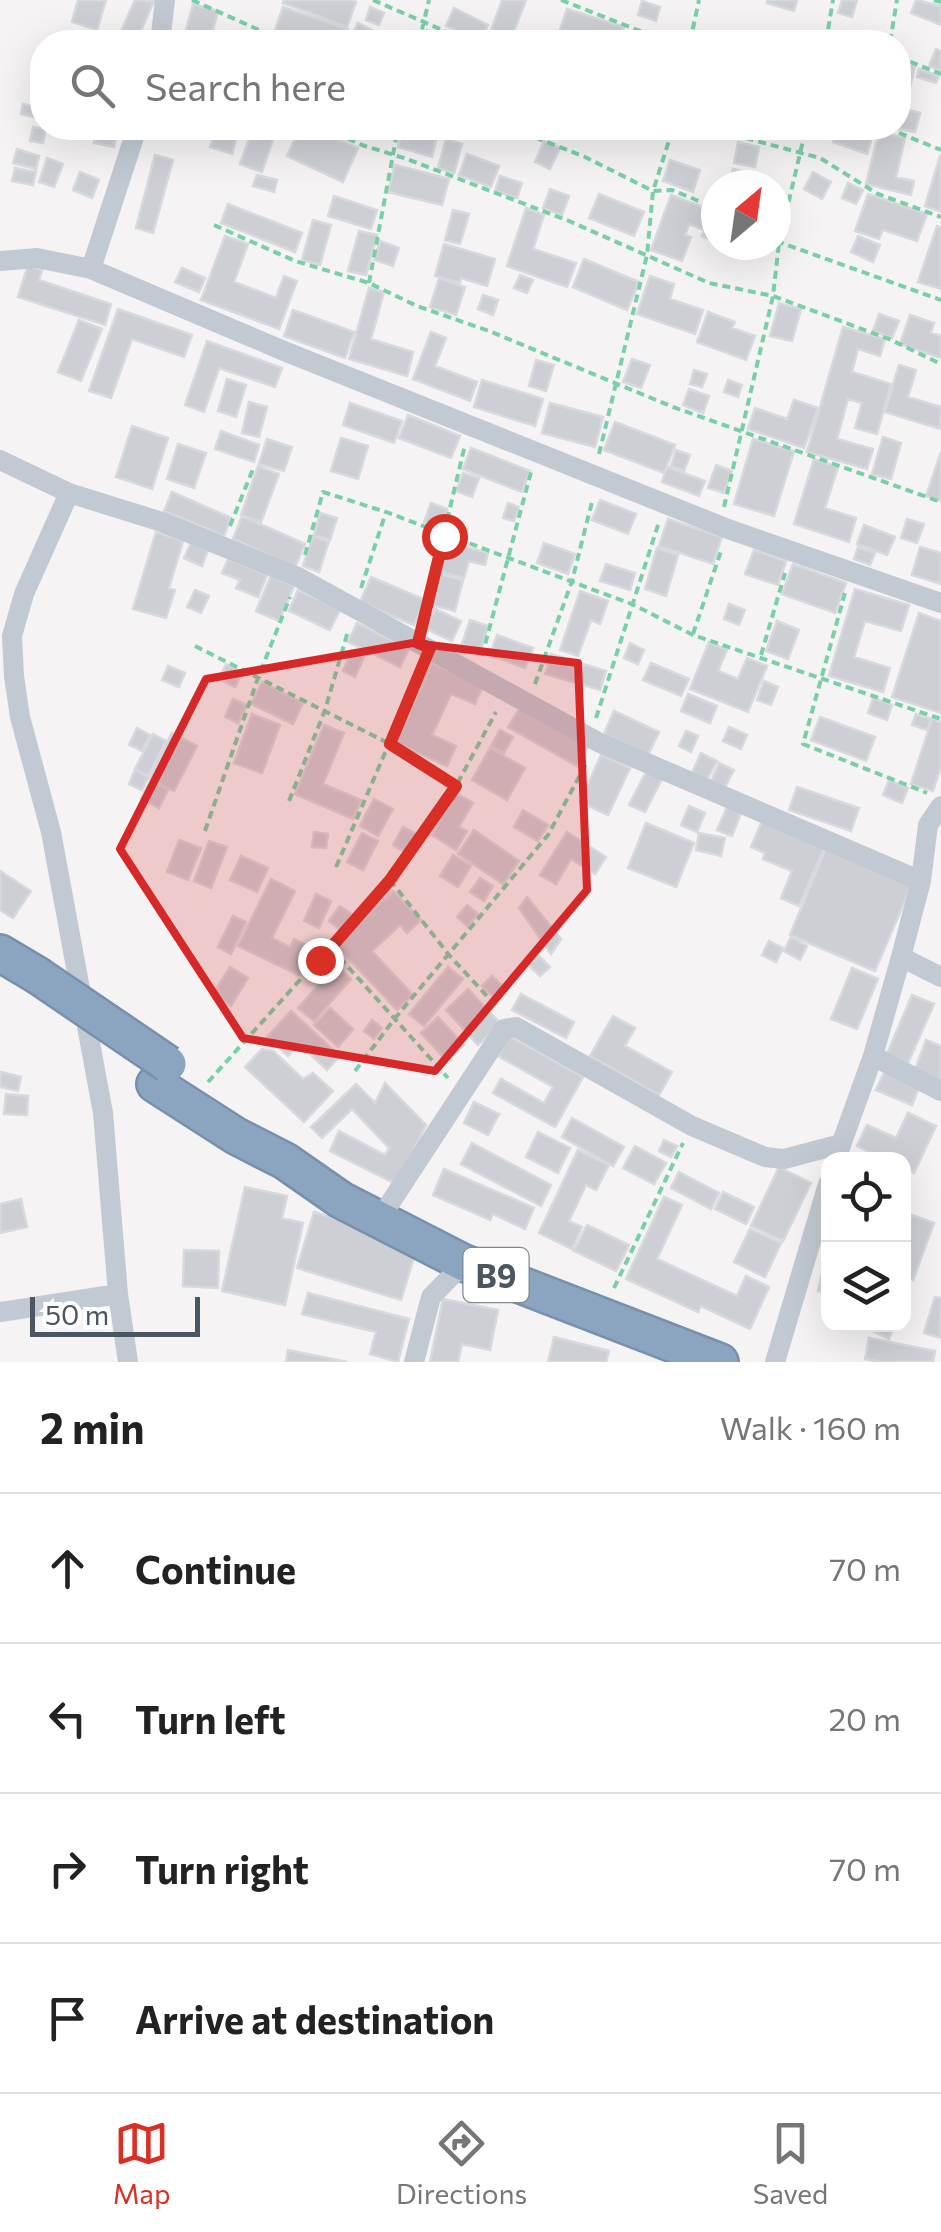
<!DOCTYPE html>
<html lang="en">
<head>
<meta charset="utf-8">
<style>
	:root { --surface:#fff; --page:#f6f6f6; --text:#222; --muted:#767676; --line:#e0e0e0; --accent:#d93025 }
	body { margin:0; font-family:Commissioner,sans-serif; background:var(--page); color:var(--text) }
	.controls { position:absolute; right:30px; bottom:30px; display:grid; overflow:hidden; border-radius:20px; box-shadow:0 10px 40px #0002 }
	.controls button { width:90px; height:90px; display:grid; place-items:center; padding:0; border:0; border-bottom:2px solid var(--line); background:var(--surface); color:var(--text); font:50px sans-serif }
	.compass { position:absolute; left:701px; top:170px; width:90px; height:90px; border-radius:50%; background:var(--surface); box-shadow:0 10px 40px #0002; rotate:29deg }
	.scale { position:absolute; left:30px; bottom:25px; width:170px; box-sizing:border-box; padding-left:10px; border:5px solid #4a5661; border-top:0; font-size:28px; line-height:35px; white-space:nowrap; color:#4a5661; -webkit-text-stroke:8px #fff; paint-order:stroke }
	.stop { position:absolute; width:30px; height:30px; margin:-22px; border:8px solid #d93025; border-radius:50%; background:#fff }
	.stop.end { background:#d93025; border-color:#fff; box-shadow:0 2px 10px #0008 }
	.list { margin:0; padding:0; list-style:none }
	h2 { display:flex; justify-content:space-between; align-items:center; height:130px; margin:0; padding:0 40px; font-size:42px }
	h2 small { font-size:32px; font-weight:400; color:var(--muted) }
	.list li { display:grid; grid-template-columns:65px 1fr auto; gap:30px; align-items:center; box-sizing:border-box; height:150px; padding:0 40px; border-top:2px solid var(--line) }
	.list b { display:block; font-size:38px; white-space:nowrap }
	.list em { font-size:32px; font-style:normal; color:var(--muted) }
	.icon { flex:none; width:55px; height:55px; fill:none; stroke:currentColor; stroke-width:2; stroke-linecap:round; stroke-linejoin:round }
	.map { position:relative; flex:none; width:941px; height:1362px; overflow:hidden }
	.search { position:absolute; background:var(--surface); box-shadow:0 10px 40px #0002; left:30px; right:30px; top:30px; height:110px; display:flex; align-items:center; gap:25px; box-sizing:border-box; padding:0 35px; border-radius:40px; color:var(--muted); font-size:38px }
	.sheet { height:730px; background:var(--surface) }
	nav { display:flex; justify-content:space-around; align-items:center; box-sizing:border-box; height:140px; border-top:2px solid var(--line); background:var(--surface); font-size:28px; color:var(--muted) }
	nav a { display:grid; justify-items:center; gap:5px }
	nav .on { color:var(--accent) }
	.map>svg:first-child { display:block }
</style>
</head>
<body>
<div class="map">
<svg width="941" height="1362" viewBox="0 0 941 1362">
	<rect width="100%" height="100%" fill="#f5f3f3"/>
	<path fill="#cdcfd5" stroke="#d7d9de" stroke-width="2.5" d="M78 0H106L97 30 72 22Z
		M135 0 154 1 136 42H134L119 36Z
		M284 0H352L356 2 347 27 283 3Z
		M502 0H526L514 31 533 38 532 42H487Z
		M767 0H797L794 11 767 3Z
		M842 0H857L852 17 838 13Z
		M916 0 941 6V25L911 13Z
		M642 1 660 7 656 21 638 15Z
		M193 4 218 11 210 41 185 34Z
		M283 7 348 29 343 42H291L273 36Z
		M370 7 384 13 379 25 366 20Z
		M454 8 488 25 480 42 446 26Z
		M567 9 624 27 619 42 587 33 584 42H556Z
		M358 23 374 31 369 41 353 33Z
		M427 30 451 37 449 42H424Z
		M936 49 941 51V71L929 66Z
		M898 62 915 66 905 109 920 113 915 132 894 128H898Z
		M919 69 939 76 936 83 917 77Z
		M23 104 42 108V119L21 114Z
		M33 127 46 129 43 143 30 141Z
		M97 128H118L114 147 94 143Z
		M216 128H239L232 154 210 147Z
		M253 128H277L262 172 240 164Z
		M300 128H313L358 148 343 182 287 156Z
		M403 128H439L432 157 398 147Z
		M838 128H875L867 154 833 142Z
		M879 132 905 138 896 177 914 181 911 195 866 184Z
		M446 139 462 144 454 173 438 168Z
		M544 141 560 148 550 169 535 162Z
		M738 142 759 147 755 167 734 163Z
		M17 149 39 156 36 169 13 163Z
		M467 154 499 166 491 187 459 175Z
		M155 155 173 160 153 233 136 228Z
		M940 156H941V212L925 206Z
		M47 158 63 164 54 187 39 182Z
		M670 160 700 170 693 192 663 181Z
		M395 165 449 179 442 205 388 192Z
		M15 168 36 172 33 185 12 181Z
		M733 169 749 173 746 185H729Z
		M80 172 99 180 92 198 73 190Z
		M813 172 831 182 822 199 804 189Z
		M257 175 277 180 274 192 253 186Z
		M500 176 522 183 517 198 495 191Z
		M848 183 863 190 856 204 842 198Z
		M550 189 569 196 562 215 543 208Z
		M599 194 644 212 634 236 589 218Z
		M868 194 927 214 917 241 883 230 879 239 855 231Z
		M671 195 716 212V242L702 236 705 230 689 224 685 235 691 237 682 261 651 250Z
		M334 196 377 210 371 229 328 216Z
		M228 204 302 233 295 252 221 223Z
		M526 208 544 215 533 249 576 263 567 287 507 266Z
		M453 210 469 214 460 244 445 240Z
		M313 220 331 225 320 265 302 260Z
		M937 226 941 228V289L918 282Z
		M359 231 377 235 366 275 348 271Z
		M225 236 248 244 234 282 276 298 284 276 297 281 279 329 201 300Z
		M858 236 880 245 873 262 851 252Z
		M380 241 399 248 393 266 374 260Z
		M444 244 495 259 487 286 461 278 460 283 435 276Z
		M584 259 639 282 627 310 573 287Z
		M28 265 42 270 39 280 111 304 105 325 18 297Z
		M182 268 205 278 199 292 175 282Z
		M520 275 533 280 527 293 514 288Z
		M650 276 674 284 670 299 703 310 695 334 637 314Z
		M439 278 465 287 456 315 430 307Z
		M369 288 384 292 371 339 413 352 407 376 349 359Z
		M483 295 498 300 493 315 478 309Z
		M779 303 801 309 792 341 770 336Z
		M118 309 192 335 184 357 132 339 111 398 89 391Z
		M293 310 354 332 345 358 284 336Z
		M708 312 735 322 732 328 755 336 746 360 697 342Z
		M879 314 899 321 892 338 873 331Z
		M910 315 934 323 931 333 941 336V358L900 344Z
		M79 320 102 329 81 381 58 372Z
		M843 327 885 339 880 356 858 349 852 372 891 384 877 434 855 428 862 403 848 399 837 439 873 449 867 469 807 452Z
		M431 332 446 338 435 366 477 382 470 401 413 379Z
		M207 341 282 368 275 387 219 368 204 412 185 405Z
		M632 359 650 365 641 388 623 382Z
		M536 360 554 365 546 391 529 386Z
		M899 365 916 370 908 397 941 407 940 429 885 412Z
		M694 370 707 374 702 387 690 384Z
		M227 379 246 385 236 417 218 411Z
		M482 380 543 399 535 426 474 407Z
		M728 380 742 385 738 397 724 392Z
		M689 389 709 396 703 413 683 405Z
		M794 400 818 408 804 448 748 429 755 408 787 419Z
		M249 402 267 407 259 437 242 433Z
		M350 403 402 421 394 443 343 425Z
		M550 403 603 417 595 447 542 433Z
		M408 415 460 436 451 458 399 438Z
		M615 422 675 445 664 473 604 450Z
		M132 426 168 438 152 489 116 477Z
		M221 431 259 445 254 462 215 449Z
		M883 437 901 443 891 479 872 474Z
		M341 438 368 446 358 479 331 471Z
		M267 439 292 447 284 471 259 464Z
		M753 439 794 451 774 516 734 504Z
		M178 444 206 453 194 488 167 479Z
		M471 448 530 471 522 492 463 469Z
		M676 450 690 455 684 471 671 466Z
		M941 452V501L926 496Z
		M814 459 838 467 825 508 856 518 849 542 794 524Z
		M716 465 732 471 724 493 708 488Z
		M258 466 279 474 261 522 241 515Z
		M667 467 705 481 699 496 662 482Z
		M463 473 479 478 472 497 456 491Z
		M172 492 231 518 224 536 164 511Z
		M600 500 636 514 628 534 592 520Z
		M431 503 447 509 441 528 424 522Z
		M508 503 519 507 514 521 503 518Z
		M320 513 337 518 330 540 314 535Z
		M242 516 305 544 295 567 233 539Z
		M668 519 722 537 713 564 659 546Z
		M907 519 924 524 917 543 901 538Z
		M864 525 895 537 887 555 857 544Z
		M156 532 183 541 169 588 175 590 166 618 133 609Z
		M313 536 329 541 319 572 303 566Z
		M448 542 488 553 485 565 469 561 464 578 440 572Z
		M191 543 208 550 202 566 184 558Z
		M544 543 575 554 568 574 537 563Z
		M858 547 875 553 870 565 854 559Z
		M920 547 941 553V584L912 575Z
		M657 548 678 555 666 596 645 589Z
		M754 550 786 561 778 585 745 574Z
		M228 559 267 575 258 597 236 588 240 580 222 573Z
		M606 564 635 573 630 590 600 581Z
		M793 564 846 583 835 613 782 594Z
		M440 574 463 580 455 611 432 605Z
		M271 576 294 586 279 621 256 611Z
		M371 577 425 600 414 625 360 602Z
		M855 589 909 605 901 631 865 621 854 657 890 668 883 692 829 676Z
		M195 590 209 596 201 613 187 607Z
		M298 590 340 609 330 630 289 611Z
		M580 591 608 601 600 624 591 620 578 656 560 650Z
		M729 604 745 610 739 625 724 619Z
		M435 609 461 621 452 641 426 629Z
		M919 613 941 621V713L892 697Z
		M470 620 488 626 481 650 462 644Z
		M777 621 799 630 788 659 766 651Z
		M357 623 409 649 400 667 348 642Z
		M497 635 533 648 525 668 490 655Z
		M709 642 727 650 718 671 738 679 747 658 767 666 748 712 690 689Z
		M630 643 644 650 638 664 624 658Z
		M352 651 364 657 355 677 343 671Z
		M551 654 606 671 600 690 545 674Z
		M432 663 483 686 475 704 451 694 432 735 456 746 447 766 396 743Z
		M651 663 689 679 681 696 643 680Z
		M226 664 242 672 235 687 219 679Z
		M168 666 185 673 179 687 162 680Z
		M764 681 778 687 771 705 757 700Z
		M262 682 303 703 293 724 251 704Z
		M688 694 717 706 710 723 681 711Z
		M873 698 892 705 887 720 868 713Z
		M233 699 247 705 238 723 225 717Z
		M521 706 589 745 577 766 508 727Z
		M614 711 659 732 648 755 604 734Z
		M252 714 280 725 262 773 234 763Z
		M916 714 931 719 927 730 912 725Z
		M820 717 875 737 866 761 811 740Z
		M932 719 941 722V766L933 791 911 784Z
		M324 725 344 733 323 784 361 800 353 819 295 794Z
		M729 727 747 735 741 749 723 741Z
		M137 728 150 735 142 751 129 745Z
		M500 730 513 737 504 753 491 746Z
		M686 731 698 736 691 752 679 746Z
		M172 733 197 746 174 791 149 779Z
		M153 734 166 741 148 776 135 769Z
		M490 748 525 768 507 800 472 780Z
		M701 753 717 761 706 782 691 775Z
		M601 755 630 768 608 815 580 802Z
		M719 763 734 770 725 787 711 781Z
		M135 770 148 777 142 790 129 784Z
		M647 770 662 779 645 812 629 805Z
		M889 780 908 788 902 803 883 795Z
		M150 781 168 790 159 808 141 799Z
		M797 787 859 808 851 831 789 810Z
		M456 793 473 803 459 827 467 831 456 850 432 835Z
		M374 799 393 809 378 836 360 826Z
		M689 806 705 813 697 832 681 825Z
		M727 807 741 813 732 836 717 830Z
		M523 810 548 825 538 841 514 827Z
		M762 821 824 848 799 906 781 898 792 871 763 859 765 853 751 847Z
		M646 823 694 843 676 887 628 868Z
		M403 827 417 834 407 853 393 845Z
		M474 830 519 861 503 884 458 854Z
		M314 832 328 834 326 848 312 847Z
		M567 832 606 857 595 874 571 859 556 884 540 875Z
		M362 833 378 841 363 870 347 862Z
		M699 833 725 838 721 856 696 850Z
		M179 840 201 848 188 880 167 872Z
		M209 841 227 847 211 888 194 881Z
		M826 848 912 884 875 971 790 935Z
		M453 855 471 866 458 887 440 876Z
		M241 856 268 868 257 892 230 880Z
		M0 871 31 891 13 918 0 910Z
		M480 878 493 886 484 901 470 892Z
		M271 879 295 891 272 938 290 947 294 939 312 948 299 975 238 946Z
		M393 891 421 920 407 933 400 925 372 951 413 995 397 1010 336 945Z
		M316 894 331 901 319 928 304 921Z
		M527 897 561 939 551 954 519 908Z
		M467 905 478 914 468 927 457 917Z
		M340 906 353 915 342 931 329 921Z
		M233 916 246 922 231 954 218 947Z
		M791 937 807 946 800 960 784 951Z
		M769 941 783 948 776 962 762 955Z
		M539 956 550 967 540 976 529 966Z
		M336 965 351 979 314 1021 298 1008Z
		M230 967 248 978 231 1006 213 994Z
		M448 967 463 979 424 1026 409 1014Z
		M852 968 878 979 857 1029 831 1019Z
		M492 976 506 989 496 1000 482 986Z
		M468 989 501 1024 478 1045 446 1010Z
		M521 994 574 1022 566 1038 512 1010Z
		M912 995 934 1004 908 1063 887 1054Z
		M330 1008 353 1029 338 1047 314 1025Z
		M291 1011 340 1056 327 1070 299 1044 288 1056 267 1037Z
		M613 1016 635 1028 625 1046 672 1072 659 1095 590 1056Z
		M438 1017 464 1045 447 1061 421 1033Z
		M372 1020 382 1028 374 1039 364 1031Z
		M509 1036 583 1077 555 1127 493 1093 501 1079 544 1103 553 1087 498 1056Z
		M926 1040 941 1046V1080L915 1070Z
		M262 1049 273 1051 303 1079 313 1073 333 1091 304 1122 245 1067Z
		M885 1070 920 1085 912 1105 876 1090Z
		M1 1072 21 1077 18 1091 0 1087Z
		M385 1083 426 1125 396 1184 330 1151 339 1131 385 1155 389 1148 352 1109 322 1138 311 1127 356 1084 375 1103Z
		M6 1094 28 1096 27 1115 4 1114Z
		M474 1102 499 1114 488 1135 464 1123Z
		M908 1113 936 1126 914 1173 904 1168V1160H885L857 1146 867 1125 896 1138Z
		M572 1118 624 1147 613 1166 562 1137Z
		M538 1132 570 1148 558 1173 526 1157Z
		M664 1140 677 1146 671 1157 659 1151Z
		M472 1143 551 1185 541 1206 461 1164Z
		M635 1146 666 1163 654 1184 623 1168Z
		M578 1150 609 1165 596 1190 586 1185 569 1221 582 1227 572 1249 539 1233Z
		M779 1167 811 1183 783 1241 751 1226Z
		M444 1169 534 1208 525 1229 493 1214 490 1220 433 1195Z
		M679 1172 719 1193 711 1209 671 1188Z
		M245 1187 287 1196 282 1218 303 1223 285 1305 222 1291Z
		M723 1192 754 1207 746 1224 715 1209Z
		M664 1197 682 1205 657 1259 737 1296 746 1276 769 1287 750 1329 701 1306 698 1312 626 1279Z
		M21 1199 27 1227 0 1233V1204Z
		M314 1212 418 1244 401 1300 297 1268Z
		M912 1215 934 1223 913 1280 904 1276V1237Z
		M587 1225 629 1245 616 1271 574 1251Z
		M750 1229 781 1243 765 1277 734 1262Z
		M827 1249H828V1293L818 1291Z
		M184 1250 219 1251 218 1288 183 1286Z
		M308 1293 409 1319 398 1362 370 1354 376 1332 302 1314Z
		M935 1297 941 1298V1338L924 1333Z
		M443 1299 498 1310 490 1350 462 1344 458 1362H430Z
		M870 1324H895L889 1339 868 1329Z
		M554 1337 609 1351 606 1362H548Z
		M869 1338 935 1351 933 1362H882L865 1359Z
		M288 1350 347 1362H286Z"/>
	<g fill="none" stroke-linecap="round" stroke-linejoin="round">
		<g stroke="#7690ad" stroke-width="40">
			<path id="highway" d="M0 953 37 975
				M155 1084 236 1136 285 1161 341 1200 464 1263 720 1362"/>
		</g>
		<path stroke="#7ad0a6" stroke-width="4" stroke-dasharray="8 5" stroke-linecap="butt" d="M192 0 286 42
			M373 0 470 42
			M561 0 668 42
			M934 0 941 2
			M828 36 849 42
			M419 42 429 0
			M690 42 699 0
			M826 42 833 0
			M890 42 897 0
			M898 57 941 74
			M324 128 362 145 407 159 569 221 709 283 773 296 889 339 941 364
			M511 128 585 157 653 191 672 190 716 208
			M708 128 820 158 878 194 941 217
			M887 128 941 150
			M214 225 295 261 369 283 417 306 489 331 673 407 941 502
			M776 241 941 300
			M369 283 398 128
			M599 454 647 255 653 191 673 128
			M724 507 773 296 779 243 806 128
			M230 526 253 469
			M305 555 323 492 386 512 634 605 693 635 941 719
			M361 588 386 512
			M845 593 803 744 927 793
			M423 621 465 445
			M693 634 722 548
			M195 646 390 744 455 785
			M761 655 785 573
			M482 656 531 472
			M535 684 572 581 593 498
			M596 718 659 522
			M289 801 325 710 348 631
			M205 831 258 678 290 597
			M336 867 421 669
			M390 880 449 955 499 1009
			M331 948 448 1078
			M355 1071 396 1017 548 835 588 760
			M208 1082 390 880 456 786 496 712
			M614 1288 683 1143"/>
		<path stroke="#c1cad2" stroke-width="20" d="M160 42 165 0
			M0 261 37 258 91 269 284 351 728 529 941 603
			M91 269 137 128
			M0 460 69 493 24 594 12 636 14 676 20 717 51 832 103 1113 118 1294 128 1362
			M69 493 162 522 298 577 598 742 921 881
			M901 957 941 977
			M873 1056 941 1091
			M837 1156 873 1056 901 957 921 881 928 825 941 806
			M379 1220 504 1029 516 1027 692 1126 765 1157 784 1159 841 1144
			M0 1312 118 1294
			M414 1362 431 1297 464 1263
			M775 1362 828 1184"/>
		<use href="#highway" stroke="#8ba5c1" stroke-width="35"/>
		<g stroke="#7690ad" stroke-width="40" stroke-linecap="butt">
			<path id="highway-bridge" d="M37 975 168 1064"/>
		</g>
		<use href="#highway-bridge" stroke="#8ba5c1" stroke-width="35"/>
	</g>
	<g fill="none" stroke-linecap="round" stroke-linejoin="round">
		<path stroke="#d93025" stroke-width="12" d="M320 960 390 880 456 786 390 744 430 648 418 643 444 536"/>
	</g>
	<path fill="#d62828" fill-opacity="0.2" stroke="#d62828" stroke-width="8" stroke-linejoin="round" d="M413 643 578 663 587 890 435 1071 243 1038 120 849 206 679Z"/>
	<g text-anchor="middle" dominant-baseline="central" stroke-width="10" stroke-linejoin="round" paint-order="stroke">
		<rect fill="#fff" stroke="#808990" stroke-width="2.5" x="463.5" y="1248" width="65" height="54" rx="8"/>
		<g font-size="32" font-weight="bold" fill="#4a5661">
			<text x="496" y="1275">B9</text>
		</g>
	</g>
</svg>
<div class="controls">
<button><svg class="icon" aria-label="locate" viewBox="0 0 24 24"><circle cx="12" cy="12" r="6"/><path d="M12 2v4M12 18v4M2 12h4M18 12h4"/></svg></button>
<button><svg class="icon" aria-label="layers" viewBox="0 0 24 24"><path d="M12 4l9 5-9 5-9-5zM3 14l9 5 9-5"/></svg></button>
</div>
<svg class="compass" viewBox="-18 -18 36 36"><path d="M0-13l5 13h-10z" fill="#e53935"/><path d="M0 13l5-13h-10z" fill="#767676"/></svg>
<div class="scale">50 m</div>
<div class="stop" style="left:444px;top:536px"></div>
<div class="stop end" style="left:320px;top:960px"></div>
<div class="search"><svg class="icon" aria-label="search" viewBox="0 0 24 24"><circle cx="10" cy="10" r="6"/><path d="M15 15l6 6"/></svg>Search here</div>
</div>
<section class="sheet">
<h2>2 min<small>Walk · 160 m</small></h2>
<ul class="list">
<li><svg class="icon" aria-label="ahead" viewBox="0 0 24 24"><path d="M12 20V5M6 11l6-6 6 6"/></svg><div><b>Continue</b></div><em>70 m</em></li>
<li><svg class="icon" aria-label="left" viewBox="0 0 24 24"><path d="M17 20v-9H6M10 6l-5 5 5 5"/></svg><div><b>Turn left</b></div><em>20 m</em></li>
<li><svg class="icon" aria-label="right" viewBox="0 0 24 24"><path d="M7 20v-9h11M14 6l5 5-5 5"/></svg><div><b>Turn right</b></div><em>70 m</em></li>
<li><svg class="icon" aria-label="arrive" viewBox="0 0 24 24"><path d="M6 21V4h12l-3 4 3 4H6"/></svg><div><b>Arrive at destination</b></div></li>
</ul>
</section>
<nav>
<a class="on"><svg class="icon" aria-label="map" viewBox="0 0 24 24"><path d="M3 6l6-2 6 2 6-2v14l-6 2-6-2-6 2zM9 4v14M15 6v14"/></svg>Map</a>
<a><svg class="icon" aria-label="directions" viewBox="0 0 24 24"><path d="M12 3l9 9-9 9-9-9zM9 14v-3h6M13 9l2 2-2 2"/></svg>Directions</a>
<a><svg class="icon" aria-label="saved" viewBox="0 0 24 24"><path d="M7 4h10v16l-5-4-5 4z"/></svg>Saved</a>
</nav>
</body>
</html>
